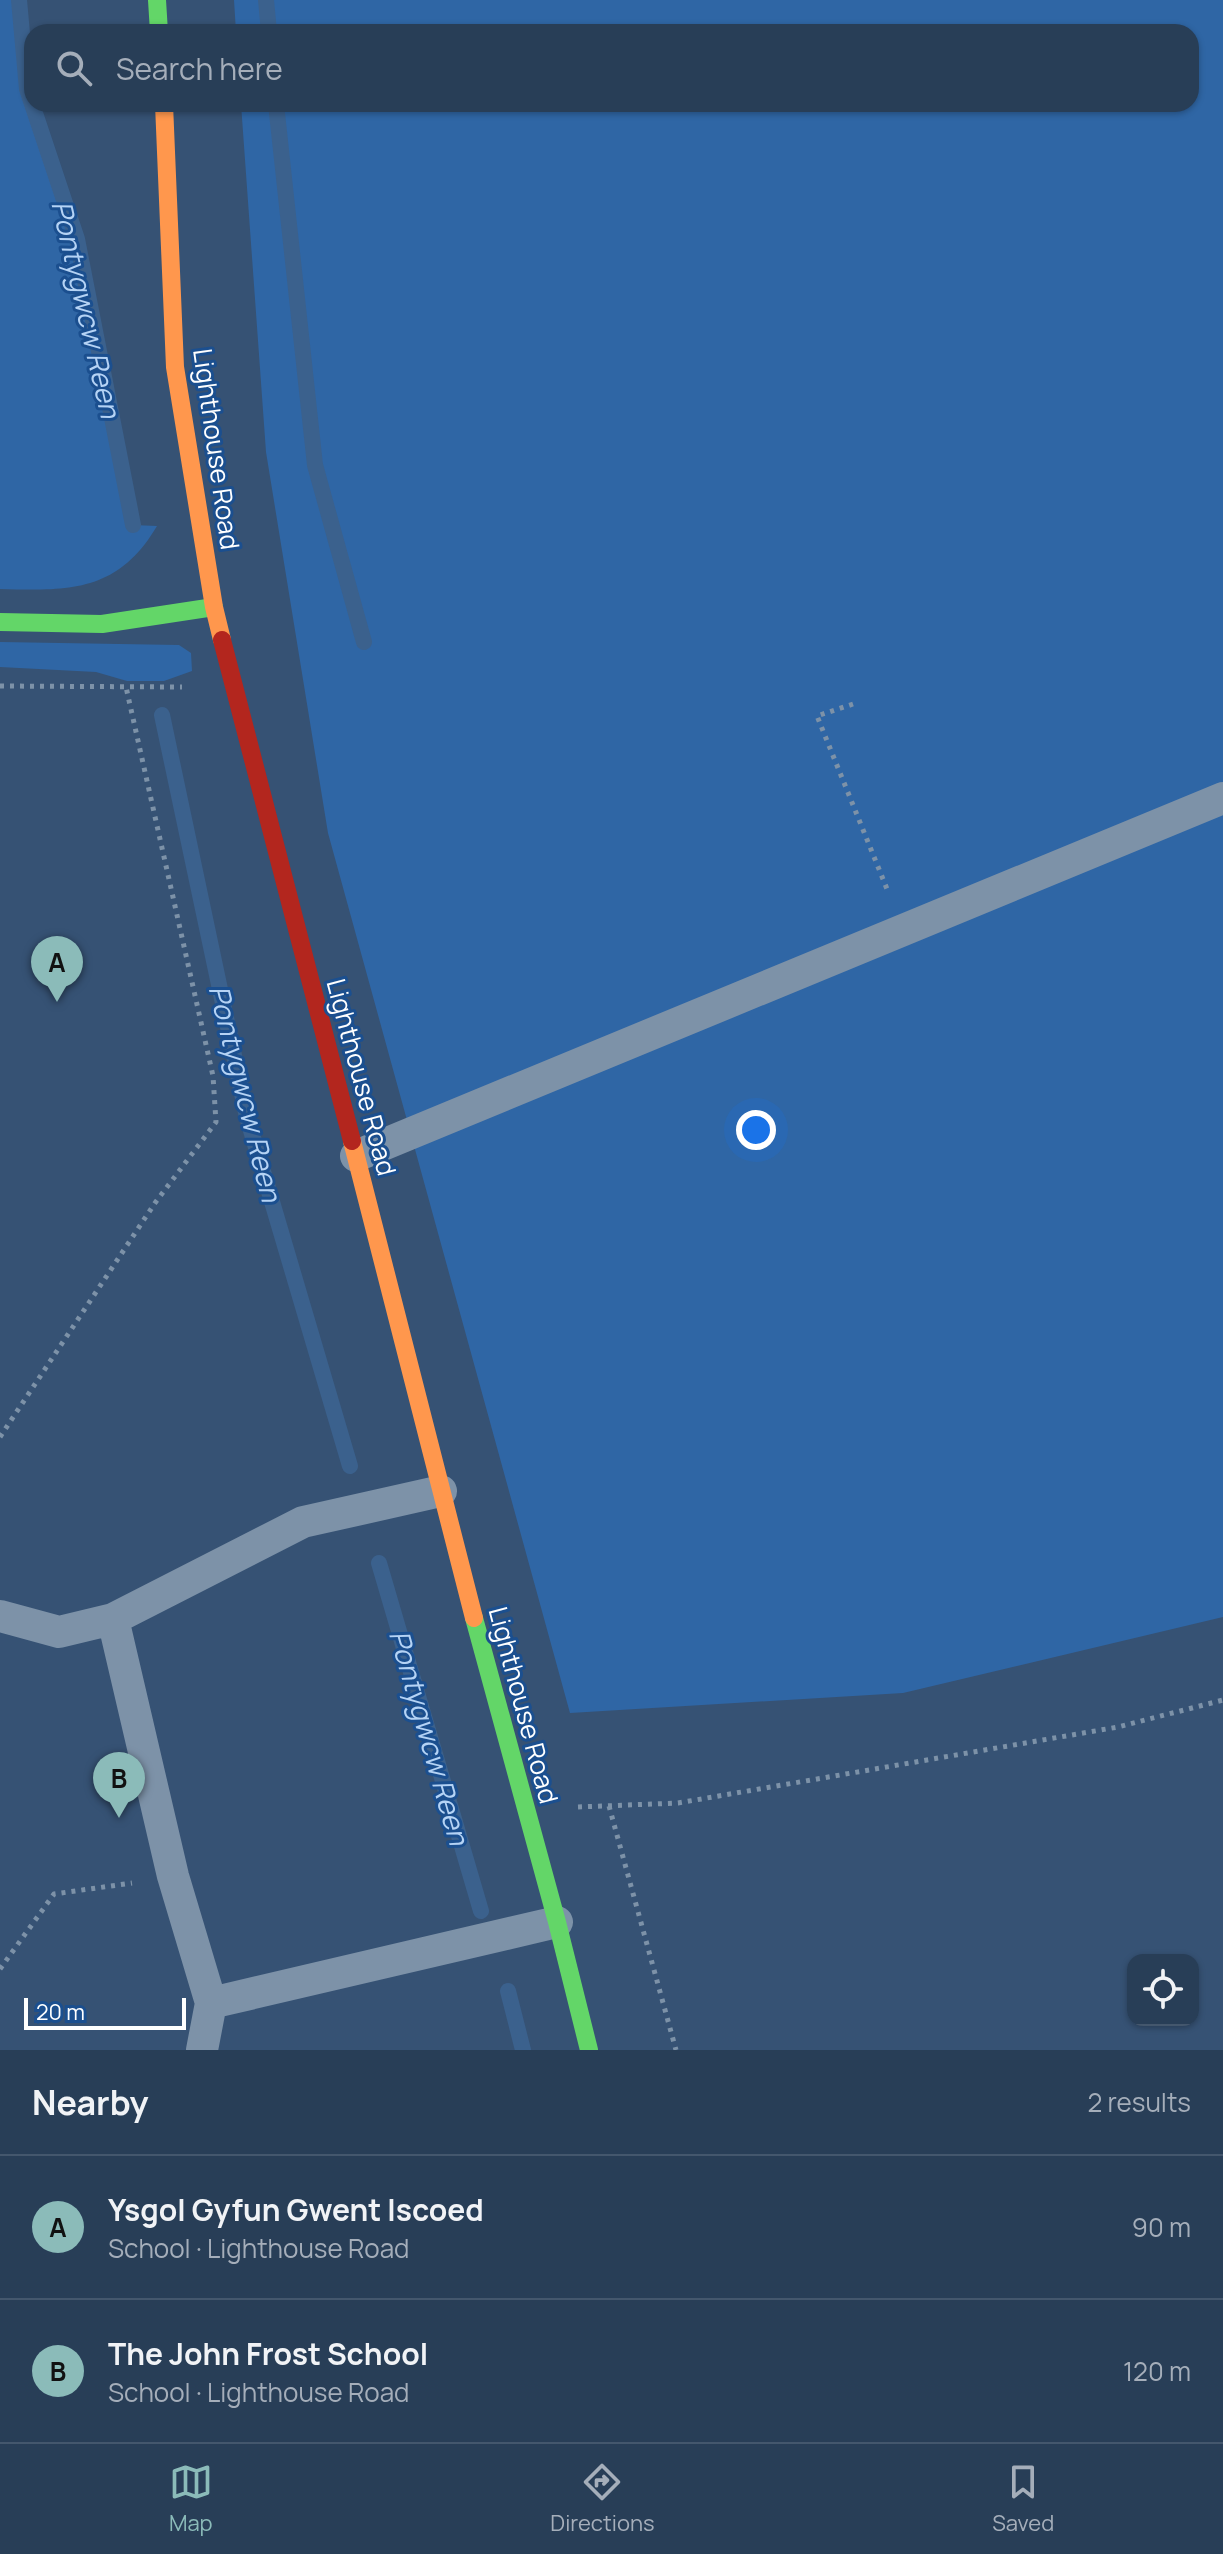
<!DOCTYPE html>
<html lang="en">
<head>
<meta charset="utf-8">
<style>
	:root { --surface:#283e57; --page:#30455d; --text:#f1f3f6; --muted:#a5aeba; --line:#44576d; --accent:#8bbbb9 }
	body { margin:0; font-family:Manrope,sans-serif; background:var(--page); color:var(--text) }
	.controls { position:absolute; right:24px; bottom:24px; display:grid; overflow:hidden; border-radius:16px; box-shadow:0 2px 6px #0004 }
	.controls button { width:72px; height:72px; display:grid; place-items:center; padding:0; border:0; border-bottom:2px solid var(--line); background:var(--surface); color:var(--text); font:40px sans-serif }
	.scale { position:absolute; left:24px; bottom:20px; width:162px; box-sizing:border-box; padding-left:8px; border:4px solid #fff; border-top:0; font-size:22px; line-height:28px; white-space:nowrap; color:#fff; -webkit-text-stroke:6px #1b4f8f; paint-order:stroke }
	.you { position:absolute; left:756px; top:1130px; width:28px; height:28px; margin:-20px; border:6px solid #fff; border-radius:50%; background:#1a73e8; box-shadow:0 0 0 12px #1a73e833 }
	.badge { display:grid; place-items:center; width:52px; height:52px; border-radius:50%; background:var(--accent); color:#111; font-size:26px; font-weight:700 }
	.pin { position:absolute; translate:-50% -66px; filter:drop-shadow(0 2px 4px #0008) }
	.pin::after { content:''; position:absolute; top:42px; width:28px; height:24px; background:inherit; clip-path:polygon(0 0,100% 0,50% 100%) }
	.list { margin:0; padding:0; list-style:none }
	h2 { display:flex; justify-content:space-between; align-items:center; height:104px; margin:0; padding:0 32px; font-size:34px }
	h2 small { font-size:26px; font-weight:400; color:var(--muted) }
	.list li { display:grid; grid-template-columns:52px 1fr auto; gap:24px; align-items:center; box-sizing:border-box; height:144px; padding:0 32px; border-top:2px solid var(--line) }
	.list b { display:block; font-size:30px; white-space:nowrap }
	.list p { margin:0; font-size:26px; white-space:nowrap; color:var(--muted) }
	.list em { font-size:26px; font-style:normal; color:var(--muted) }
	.icon { flex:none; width:44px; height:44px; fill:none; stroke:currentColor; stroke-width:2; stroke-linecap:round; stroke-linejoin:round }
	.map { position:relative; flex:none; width:1223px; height:2050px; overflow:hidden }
	.search { position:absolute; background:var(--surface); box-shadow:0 2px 6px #0004; left:24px; right:24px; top:24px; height:88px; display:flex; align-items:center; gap:20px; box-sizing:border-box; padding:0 28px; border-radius:24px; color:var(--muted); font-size:30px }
	.sheet { height:392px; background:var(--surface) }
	nav { display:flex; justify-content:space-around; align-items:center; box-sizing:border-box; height:112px; border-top:2px solid var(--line); background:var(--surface); font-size:22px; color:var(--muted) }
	nav a { display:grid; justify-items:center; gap:4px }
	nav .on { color:var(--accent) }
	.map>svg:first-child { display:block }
</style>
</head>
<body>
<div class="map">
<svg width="1223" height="2050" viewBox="0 0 1223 2050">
	<rect width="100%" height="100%" fill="#365274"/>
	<path fill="#2f66a5" d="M0 0H19L27 89 77 239 133 525 157 526C118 592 70 591 0 589Z
		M234 0H1223V1617L903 1693 570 1713 328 833 266 452 241 104H1191V32H236Z
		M0 642 179 645 191 653 192 671 164 681H127L96 672 0 667Z"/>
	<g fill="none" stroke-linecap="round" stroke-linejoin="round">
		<path stroke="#3b618d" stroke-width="16" d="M19 0 27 89 77 239 133 525
			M266 0 269 32
			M276 104 315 465 364 642
			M162 715 247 1117 350 1466
			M379 1563 481 1911
			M508 1991 523 2050"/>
		<path stroke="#7d92a8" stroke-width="5" stroke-dasharray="4 6" stroke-linecap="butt" d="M0 686 182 687
			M853 704 817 716 887 889
			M0 1437 155 1203 216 1122 213 1076 126 687
			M609 1806 676 2050
			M578 1807 678 1803 1118 1727 1223 1700
			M0 1969 54 1894 132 1883"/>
		<path stroke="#7d92a8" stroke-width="32" d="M356 1156 1223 798
			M0 1616 59 1632 113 1619 303 1522 441 1491
			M113 1619 173 1876 211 2003
			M202 2050 211 2003 557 1922"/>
		<path stroke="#63d668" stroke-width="18" d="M157 0 159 32
			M0 622 102 624 214 607
			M474 1618 557 1922 589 2050"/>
		<path stroke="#ff974d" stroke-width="18" d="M164 104 175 367 214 607 222 640
			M352 1141 474 1618"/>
		<path stroke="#b3261e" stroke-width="18" d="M222 640 352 1141"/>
	</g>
	<g text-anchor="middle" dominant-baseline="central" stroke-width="6" stroke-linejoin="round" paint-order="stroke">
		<g font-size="26" fill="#fff" stroke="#1b4f8f">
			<text transform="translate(217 449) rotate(82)">Lighthouse Road</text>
			<text transform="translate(362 1077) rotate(75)">Lighthouse Road</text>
			<text transform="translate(524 1705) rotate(75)">Lighthouse Road</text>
		</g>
		<g font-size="28" font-style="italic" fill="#b5d3f5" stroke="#1b4f8f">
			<text transform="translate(87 309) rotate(77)">Pontygwcw Reen</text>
			<text transform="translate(246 1093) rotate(76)">Pontygwcw Reen</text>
			<text transform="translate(430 1737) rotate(74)">Pontygwcw Reen</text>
		</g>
	</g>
</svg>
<div class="controls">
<button><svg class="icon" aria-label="locate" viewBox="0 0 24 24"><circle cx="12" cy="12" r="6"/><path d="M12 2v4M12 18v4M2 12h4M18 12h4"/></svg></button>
</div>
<div class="scale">20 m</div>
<div class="you"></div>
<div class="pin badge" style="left:57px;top:1002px">A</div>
<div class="pin badge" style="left:119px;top:1818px">B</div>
<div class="search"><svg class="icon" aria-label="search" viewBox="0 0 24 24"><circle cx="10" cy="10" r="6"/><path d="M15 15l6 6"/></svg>Search here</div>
</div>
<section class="sheet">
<h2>Nearby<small>2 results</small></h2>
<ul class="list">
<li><span class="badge">A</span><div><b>Ysgol Gyfun Gwent Iscoed</b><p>School · Lighthouse Road</p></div><em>90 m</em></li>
<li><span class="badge">B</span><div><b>The John Frost School</b><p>School · Lighthouse Road</p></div><em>120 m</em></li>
</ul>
</section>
<nav>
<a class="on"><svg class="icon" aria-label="map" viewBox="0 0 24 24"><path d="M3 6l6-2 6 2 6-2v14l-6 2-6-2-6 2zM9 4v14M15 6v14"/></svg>Map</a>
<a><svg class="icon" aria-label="directions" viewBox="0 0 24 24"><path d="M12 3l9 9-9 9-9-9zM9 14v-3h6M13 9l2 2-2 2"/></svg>Directions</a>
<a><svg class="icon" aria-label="saved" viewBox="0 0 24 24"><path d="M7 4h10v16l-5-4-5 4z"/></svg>Saved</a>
</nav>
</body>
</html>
